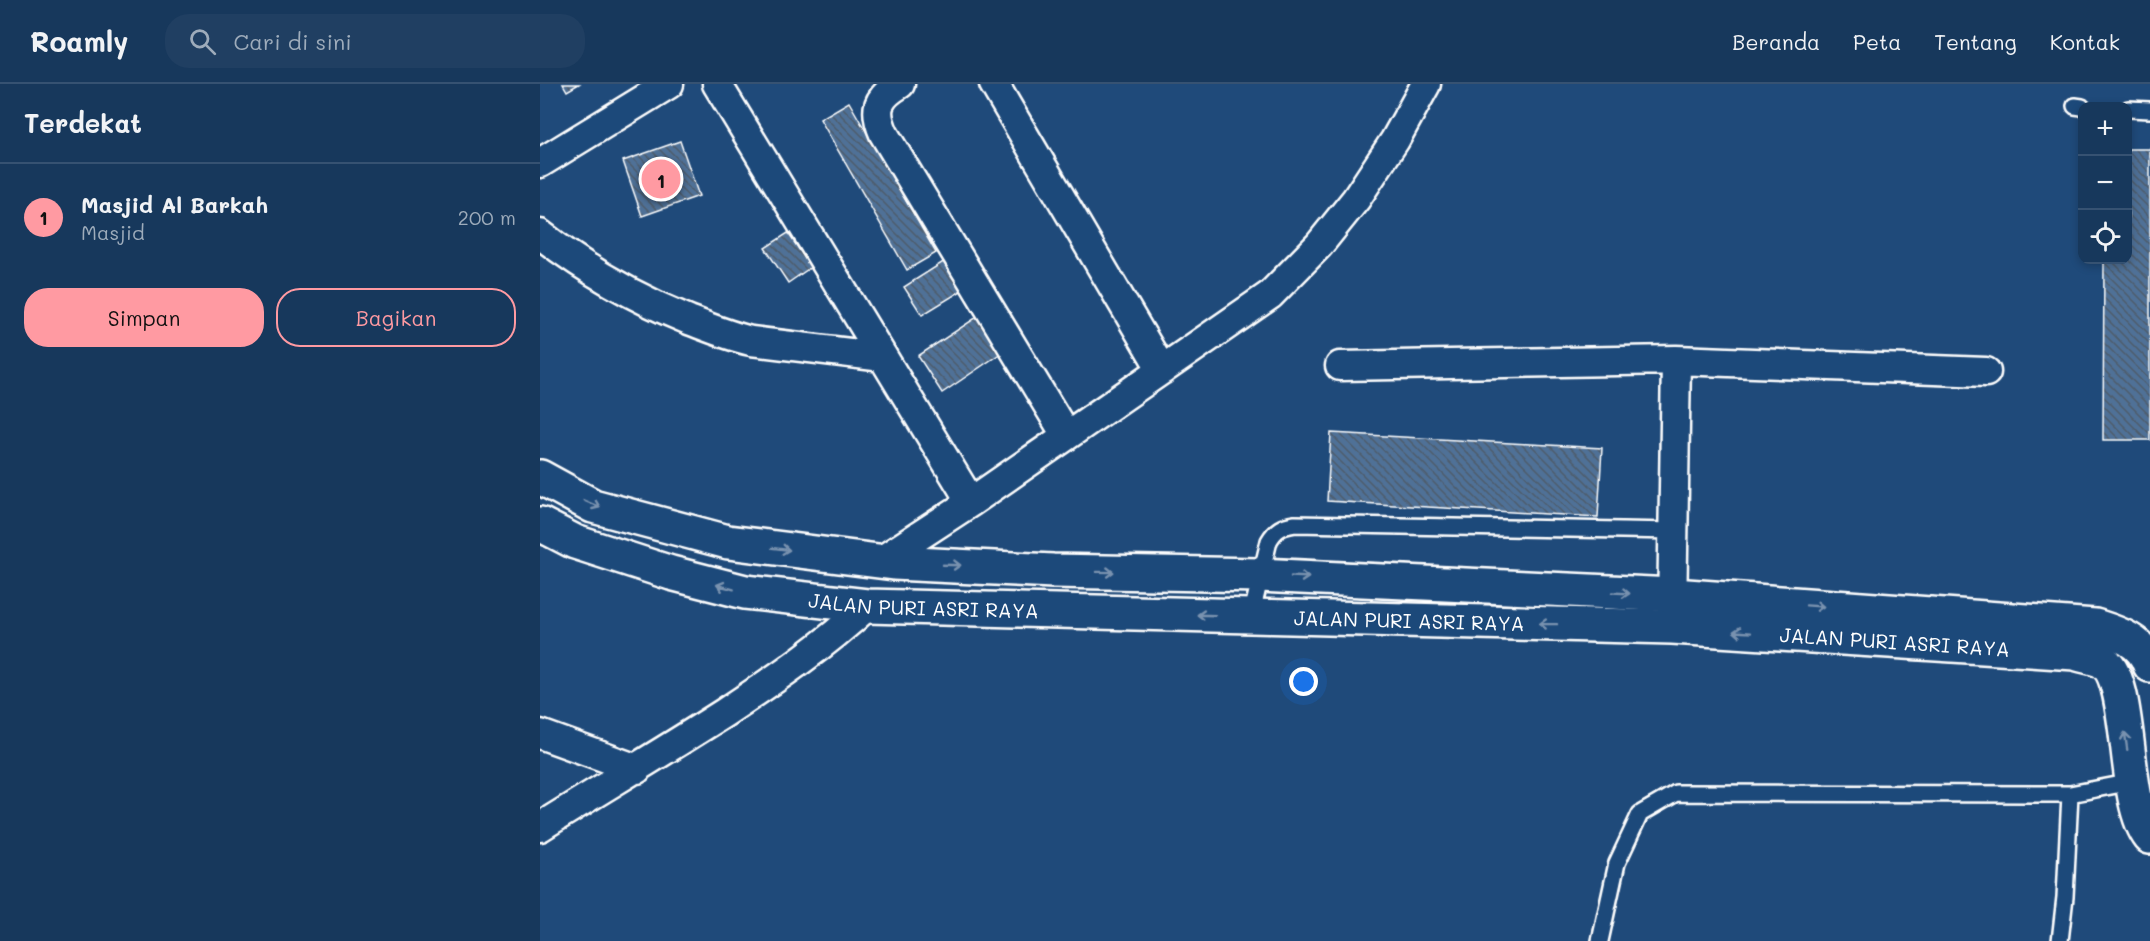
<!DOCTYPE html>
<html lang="id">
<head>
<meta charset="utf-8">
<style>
	:root { --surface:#17385c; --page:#203f62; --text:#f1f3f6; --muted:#9eacbb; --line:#365272; --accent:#ff9aa2 }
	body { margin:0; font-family:Mali,sans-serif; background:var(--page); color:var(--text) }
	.controls { position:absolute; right:18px; top:18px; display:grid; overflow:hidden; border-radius:12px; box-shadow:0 3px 9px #0003 }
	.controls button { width:54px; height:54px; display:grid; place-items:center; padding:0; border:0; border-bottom:2px solid var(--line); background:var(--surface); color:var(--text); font:30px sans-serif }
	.you { position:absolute; left:764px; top:598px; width:21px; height:21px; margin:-15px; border:4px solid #fff; border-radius:50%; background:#1a73e8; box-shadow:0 0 0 9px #1a73e833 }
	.badge { display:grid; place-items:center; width:39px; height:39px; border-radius:50%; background:var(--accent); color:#111; font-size:20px; font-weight:700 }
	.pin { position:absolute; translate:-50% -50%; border:3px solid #fff; box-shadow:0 2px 6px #0006 }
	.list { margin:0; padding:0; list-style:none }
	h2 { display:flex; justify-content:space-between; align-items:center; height:78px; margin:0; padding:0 24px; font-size:26px }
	h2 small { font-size:20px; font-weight:400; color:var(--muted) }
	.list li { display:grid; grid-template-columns:39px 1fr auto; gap:18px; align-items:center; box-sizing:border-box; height:108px; padding:0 24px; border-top:2px solid var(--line) }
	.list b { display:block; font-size:22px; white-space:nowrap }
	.list p { margin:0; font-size:20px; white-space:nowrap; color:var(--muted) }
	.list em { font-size:20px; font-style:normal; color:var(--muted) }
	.actions { display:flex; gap:12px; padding:18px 24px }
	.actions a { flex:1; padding:14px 0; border:2px solid var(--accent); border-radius:24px; text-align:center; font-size:21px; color:var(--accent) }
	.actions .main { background:var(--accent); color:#111 }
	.icon { flex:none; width:33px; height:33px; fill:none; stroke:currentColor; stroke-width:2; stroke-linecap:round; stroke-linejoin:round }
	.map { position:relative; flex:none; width:1610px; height:857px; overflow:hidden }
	header { display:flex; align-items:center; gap:36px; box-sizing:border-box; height:84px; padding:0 30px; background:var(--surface); border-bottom:2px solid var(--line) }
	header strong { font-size:28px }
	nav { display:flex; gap:33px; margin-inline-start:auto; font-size:21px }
	.search { width:420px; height:54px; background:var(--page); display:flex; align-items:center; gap:15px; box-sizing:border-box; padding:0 21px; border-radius:24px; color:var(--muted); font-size:22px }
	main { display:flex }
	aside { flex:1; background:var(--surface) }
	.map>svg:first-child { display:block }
</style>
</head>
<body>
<header>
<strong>Roamly</strong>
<div class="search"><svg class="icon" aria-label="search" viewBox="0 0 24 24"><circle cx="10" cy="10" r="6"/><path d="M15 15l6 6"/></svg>Cari di sini</div>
<nav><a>Beranda</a><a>Peta</a><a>Tentang</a><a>Kontak</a></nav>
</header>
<main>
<aside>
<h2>Terdekat<small></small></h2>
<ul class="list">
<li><span class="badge">1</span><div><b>Masjid Al Barkah</b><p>Masjid</p></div><em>200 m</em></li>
</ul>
<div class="actions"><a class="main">Simpan</a><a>Bagikan</a></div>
</aside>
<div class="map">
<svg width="1610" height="857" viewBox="0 0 1610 857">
	<defs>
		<pattern id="building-back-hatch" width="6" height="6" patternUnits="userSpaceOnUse" patternTransform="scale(1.5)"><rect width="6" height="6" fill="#507197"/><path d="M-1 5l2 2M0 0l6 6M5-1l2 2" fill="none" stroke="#4e5b6a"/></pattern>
	</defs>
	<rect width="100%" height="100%" fill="#1f4a7a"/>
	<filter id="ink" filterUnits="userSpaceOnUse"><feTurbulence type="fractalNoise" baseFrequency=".0167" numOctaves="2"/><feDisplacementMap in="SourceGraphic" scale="12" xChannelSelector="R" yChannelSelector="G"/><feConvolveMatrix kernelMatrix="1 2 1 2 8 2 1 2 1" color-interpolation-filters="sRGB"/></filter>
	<g filter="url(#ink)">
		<path fill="url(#building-back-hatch)" stroke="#fff" stroke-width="1.5" d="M23 0H39L27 7Z
			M309 18 396 169 367 186 280 35Z
			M140 57 159 112 102 132 83 77Z
			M1588 65H1610V356H1563L1564 176H1588Z
			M248 149 271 183 248 199 225 164Z
			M408 175 426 204 382 231 364 203Z
			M437 233 461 269 402 309 378 272Z
			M791 349 1062 364 1058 433 787 417Z"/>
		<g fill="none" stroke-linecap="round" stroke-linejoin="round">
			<g stroke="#fff" stroke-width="20">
				<path id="service" d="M1535 22 1542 23
					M1588 25 1610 26
					M711 533 729 457C736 445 742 442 755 440L1134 447
					M1060 857 1077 779 1100 730 1136 709 1530 710 1592 698
					M1520 857 1525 813 1530 710"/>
			</g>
			<g stroke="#fff" stroke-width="33">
				<path id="minor" d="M177 0 431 418
					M360 0C337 14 333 25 344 50L526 351
					M454 0 622 286
					M0 79 129 0
					M0 150C46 186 95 214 149 236 170 244 189 252 211 257L343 273
					M800 282 1136 276 1446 288
					M339 478 431 418 730 211 779 161 816 115 855 56 886 0
					M1132 531 1136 276
					M0 650 97 685
					M0 743C61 705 123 668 184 629 234 596 283 563 327 522"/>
			</g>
			<g stroke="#fff" stroke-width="38">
				<g id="tertiary">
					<path d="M0 393 53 422 188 458 354 479 513 487 720 491 1133 511 1555 542C1577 549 1602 556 1610 581"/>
					<path id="s1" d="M0 440 35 458 131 489 205 508 327 522 1132 543 1535 569C1543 572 1554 573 1562 577 1594 595 1581 717 1610 753"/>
				</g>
			</g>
			<use href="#service" stroke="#1f4a7a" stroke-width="15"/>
			<use href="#minor" stroke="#1f4a7a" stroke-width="28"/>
			<use href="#tertiary" stroke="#1f4a7a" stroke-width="33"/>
		</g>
		<defs><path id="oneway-shaft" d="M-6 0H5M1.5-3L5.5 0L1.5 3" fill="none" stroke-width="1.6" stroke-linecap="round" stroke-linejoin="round" transform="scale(1.5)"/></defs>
		<g stroke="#7992af">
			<use href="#oneway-shaft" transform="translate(52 420) rotate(23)"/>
			<use href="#oneway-shaft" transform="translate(241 465) rotate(7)"/>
			<use href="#oneway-shaft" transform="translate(412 481) rotate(2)"/>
			<use href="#oneway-shaft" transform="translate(565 488) rotate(1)"/>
			<use href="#oneway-shaft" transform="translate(760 493) rotate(3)"/>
			<use href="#oneway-shaft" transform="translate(185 503) rotate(-165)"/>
			<use href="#oneway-shaft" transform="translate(1081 509) rotate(3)"/>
			<use href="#oneway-shaft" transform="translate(1275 522) rotate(4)"/>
			<use href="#oneway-shaft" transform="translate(666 531) rotate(-178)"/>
			<use href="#oneway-shaft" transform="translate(1008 540) rotate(-179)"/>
			<use href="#oneway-shaft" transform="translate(1202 548) rotate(-176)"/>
			<use href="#oneway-shaft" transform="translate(1586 657) rotate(-98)"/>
		</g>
	</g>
	<g text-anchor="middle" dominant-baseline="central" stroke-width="4.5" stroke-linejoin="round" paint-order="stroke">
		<g font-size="20" fill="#fff" stroke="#1f4a7a">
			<text stroke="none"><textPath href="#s1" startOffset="396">JALAN PURI ASRI RAYA</textPath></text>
			<text stroke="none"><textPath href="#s1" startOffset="882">JALAN PURI ASRI RAYA</textPath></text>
			<text stroke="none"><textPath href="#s1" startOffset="1368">JALAN PURI ASRI RAYA</textPath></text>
		</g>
	</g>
</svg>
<div class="controls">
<button>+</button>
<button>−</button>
<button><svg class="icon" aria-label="locate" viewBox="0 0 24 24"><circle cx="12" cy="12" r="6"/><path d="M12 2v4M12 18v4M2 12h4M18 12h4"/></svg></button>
</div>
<div class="you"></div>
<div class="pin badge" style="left:121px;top:95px">1</div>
</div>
</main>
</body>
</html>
